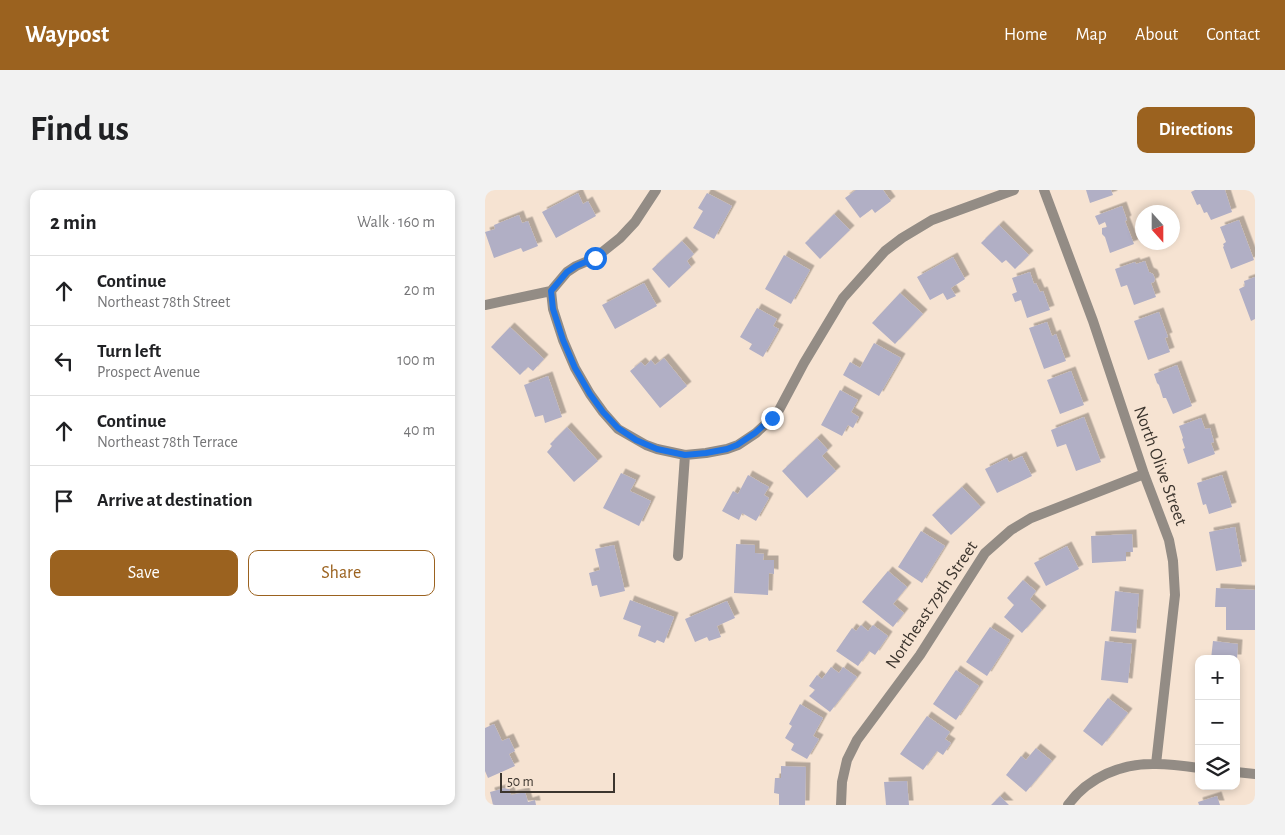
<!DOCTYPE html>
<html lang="en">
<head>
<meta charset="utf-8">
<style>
	:root { --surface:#fff; --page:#f2f2f2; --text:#202124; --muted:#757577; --line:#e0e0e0; --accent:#9b621f }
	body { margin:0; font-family:"Alegreya Sans",sans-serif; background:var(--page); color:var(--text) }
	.controls { position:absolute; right:15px; bottom:15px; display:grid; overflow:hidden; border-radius:10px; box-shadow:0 2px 8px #0003 }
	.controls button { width:45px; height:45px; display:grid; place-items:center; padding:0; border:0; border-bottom:1px solid var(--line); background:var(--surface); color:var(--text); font:25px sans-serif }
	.compass { position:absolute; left:650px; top:15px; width:45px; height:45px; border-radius:50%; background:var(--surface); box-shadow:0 2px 8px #0003; rotate:159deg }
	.scale { position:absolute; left:15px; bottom:12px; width:115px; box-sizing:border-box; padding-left:5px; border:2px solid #3c352e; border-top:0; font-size:14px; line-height:18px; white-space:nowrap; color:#3c352e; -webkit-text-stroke:4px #f6e3d2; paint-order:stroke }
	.stop { position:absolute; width:15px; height:15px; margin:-11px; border:4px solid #1a73e8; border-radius:50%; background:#fff }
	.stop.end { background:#1a73e8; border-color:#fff; box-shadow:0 1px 5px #0008 }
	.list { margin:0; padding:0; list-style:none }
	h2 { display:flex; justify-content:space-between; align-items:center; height:65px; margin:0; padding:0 20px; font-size:21px }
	h2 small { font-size:16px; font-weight:400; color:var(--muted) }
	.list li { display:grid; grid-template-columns:32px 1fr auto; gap:15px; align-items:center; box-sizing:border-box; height:70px; padding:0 20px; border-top:1px solid var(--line) }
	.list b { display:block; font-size:19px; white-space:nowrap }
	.list p { margin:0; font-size:16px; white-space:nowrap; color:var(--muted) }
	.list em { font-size:16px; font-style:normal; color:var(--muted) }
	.actions { display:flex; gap:10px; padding:15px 20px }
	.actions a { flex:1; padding:11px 0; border:1px solid var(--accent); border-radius:10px; text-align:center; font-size:18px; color:var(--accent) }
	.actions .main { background:var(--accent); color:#fff }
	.icon { flex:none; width:28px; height:28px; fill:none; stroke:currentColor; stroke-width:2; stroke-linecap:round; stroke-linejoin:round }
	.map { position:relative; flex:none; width:770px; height:615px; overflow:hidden; border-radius:10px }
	header { display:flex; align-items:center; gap:30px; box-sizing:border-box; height:70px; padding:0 25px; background:var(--accent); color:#fff }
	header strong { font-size:24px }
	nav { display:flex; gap:28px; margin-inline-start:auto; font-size:18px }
	.intro { display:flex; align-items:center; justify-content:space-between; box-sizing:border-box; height:120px; padding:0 30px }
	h1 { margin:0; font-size:35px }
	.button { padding:12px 22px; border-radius:10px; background:var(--accent); color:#fff; font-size:18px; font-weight:700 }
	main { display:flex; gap:30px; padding:0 30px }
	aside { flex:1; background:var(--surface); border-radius:10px; box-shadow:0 2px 8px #0003 }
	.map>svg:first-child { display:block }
</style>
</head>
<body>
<header>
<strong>Waypost</strong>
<nav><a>Home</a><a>Map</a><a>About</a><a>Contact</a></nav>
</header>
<div class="intro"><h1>Find us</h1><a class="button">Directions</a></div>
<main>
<aside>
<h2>2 min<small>Walk · 160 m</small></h2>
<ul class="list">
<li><svg class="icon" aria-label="ahead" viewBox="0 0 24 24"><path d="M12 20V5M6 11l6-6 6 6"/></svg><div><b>Continue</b><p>Northeast 78th Street</p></div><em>20 m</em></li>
<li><svg class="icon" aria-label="left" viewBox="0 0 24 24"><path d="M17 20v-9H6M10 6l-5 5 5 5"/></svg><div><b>Turn left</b><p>Prospect Avenue</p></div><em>100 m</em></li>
<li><svg class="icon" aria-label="ahead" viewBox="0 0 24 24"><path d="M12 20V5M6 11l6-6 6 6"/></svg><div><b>Continue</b><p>Northeast 78th Terrace</p></div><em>40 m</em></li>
<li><svg class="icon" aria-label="arrive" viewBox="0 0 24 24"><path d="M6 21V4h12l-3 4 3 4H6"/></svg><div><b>Arrive at destination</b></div></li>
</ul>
<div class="actions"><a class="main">Save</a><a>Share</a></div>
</aside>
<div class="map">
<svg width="770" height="615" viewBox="0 0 770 615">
	<defs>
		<filter id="shadow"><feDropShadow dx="4.5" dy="-4.5" stdDeviation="0" flood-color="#0004"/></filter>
	</defs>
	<rect width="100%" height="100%" fill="#f6e3d2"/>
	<path fill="#b1afc5" filter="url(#shadow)" d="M371 0H398L406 11 390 23 387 19 375 28 360 8Z
		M601 0H626L628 5 605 13Z
		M710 0H740L747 22 726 30 722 22 719 23 715 14 712 15 706 2Z
		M93 3 98 14 103 11 111 26 71 48 57 22Z
		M222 3 247 16 229 49 208 38 218 21 213 18Z
		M637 16 642 30 640 31 649 54 625 63 620 47 617 44V38L622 37 620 32 614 35 610 26Z
		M349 24 365 40 335 69 320 53Z
		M34 25 37 33 43 31 53 56 38 62 36 58 9 68 0 42 10 39 9 35Z
		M754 30 769 70 746 79 738 57 739 56 738 54 741 52 735 37Z
		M514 35 544 65 530 79 521 70 517 73 496 53Z
		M197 51 209 64 202 71 206 77 184 98 167 79Z
		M299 65 325 80 306 114 280 99Z
		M468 67 480 89 466 98 471 106 462 110 458 103 445 110 432 87Z
		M660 71 664 82 668 84 670 89 669 92 666 93 671 107 649 115 642 95 636 97 630 79 650 72 651 74Z
		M545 82 549 94 551 93 555 102 558 101 565 120 542 128 536 110 530 112 527 104 532 102 527 88Z
		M770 87V129L766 131 754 99 760 96 759 91Z
		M159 93 172 116 130 139 117 115Z
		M415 103 438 124 410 154 387 133Z
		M272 118 292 129 288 136 294 139 278 167 264 159 267 154 255 147Z
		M674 122 683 147 680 148 685 162 663 170 649 131Z
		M562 132 567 146 571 144 581 171 559 179 544 138Z
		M25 137 59 169 48 181 43 177 35 185 6 157Z
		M389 153 416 168 394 206 358 185 365 172 375 178Z
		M179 168 202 196 175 218 145 181 156 172 160 176 166 170 170 175Z
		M692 175 707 216 688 224 681 208H678L674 195 672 193 669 184Z
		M586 181 599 215 575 224 562 190Z
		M63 186 77 227 60 233 58 225 50 227 39 195Z
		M355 200 373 210 366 222 374 227 368 238 363 235 357 246 336 235Z
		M599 227 616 272 591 281 581 254 572 257 566 240Z
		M716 228 720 239 725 238 729 252 726 253 730 264 703 274 698 259 700 258 697 249 698 248 694 236Z
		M82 237 113 271 89 292 62 262 67 256 65 254Z
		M332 248 343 260 337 266 351 281 322 308 297 281Z
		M537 266 547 286 512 303 500 279 522 268 524 272Z
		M136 283 151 290 145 301 166 311 154 336 118 318Z
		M263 285 284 297 279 305 284 308 271 331 257 323 254 330 237 321 248 301 253 304Z
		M737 285 747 317 724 324 721 314 718 315 712 293Z
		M477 297 496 317 466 345 447 325Z
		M750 337 757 376 731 381 724 342Z
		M436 341 460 356 437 393 413 377Z
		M647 344 648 362H641V371L607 373 606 346Z
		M251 354 270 355V363L279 364 278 370H289V384L284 383 283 405 249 403Z
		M129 355 140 401 115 407 112 395 107 396 104 383 115 380 110 359Z
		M582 356 594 379 561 396 549 373Z
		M403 381 422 397 408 414 419 423 408 437 377 412Z
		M538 390 551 401 545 409 557 420 537 443 519 427 529 415 522 408Z
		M731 398 770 400V440H741V417H730Z
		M630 401 654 404 651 443 626 441Z
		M145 410 189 427 179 453 172 450 170 453 153 446 156 436 138 429Z
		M242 411 250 428 232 436 236 447 224 451 222 447 210 452 200 429Z
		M376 435 383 441 388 435 403 446 390 465 384 461 373 476 351 461 367 438 371 441Z
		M505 437 525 450 502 486 481 472Z
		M620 451 647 454 643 493 616 490Z
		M728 451 753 454 752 469H726Z
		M346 477 354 483 358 477 372 487 345 522 324 506 330 500 324 496 332 485 337 489Z
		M471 480 494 496 471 530 448 514Z
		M623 508 643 523 617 556 598 541Z
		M315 514 338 528 328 546 334 549 322 569 306 560 309 554 300 548 307 536 304 534Z
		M442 526 465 542 460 549 466 553 458 565 452 561 438 580 415 564Z
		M9 534 17 551 24 548 30 561 24 564 30 576 3 588 0 581V538Z
		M551 558 567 571 541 602 521 585 536 566 541 570Z
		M296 576 321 577 320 615H294V604L289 603 290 588H296Z
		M422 591 424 615H401L399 592Z
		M24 597 26 605 40 602 43 612 50 610 51 615H8L5 602Z
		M515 606 524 615H506Z
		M732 606 735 615H714L713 612Z"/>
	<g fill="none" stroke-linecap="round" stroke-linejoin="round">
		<path stroke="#938c85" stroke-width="10" d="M559 0 608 131 659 284 684 350 688 371 690 405 671 574
			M66 101 68 119 78 150 90 178 105 204 118 222 133 239 161 255 172 259 200 265 221 263 242 259 253 255 271 243 287 228 294 220 319 173 358 108 400 61 417 48 447 30 529 0
			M0 115 66 101 82 82 91 76 110 68 135 48 150 32 171 0
			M193 366 200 265
			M751 582 770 584
			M356 615 357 592 362 570 372 550 435 465 500 363 526 340 546 328 659 284
			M583 615C603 587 637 573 671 574 685 574 700 576 714 578"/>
	</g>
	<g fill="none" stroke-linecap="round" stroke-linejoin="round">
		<path stroke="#1a73e8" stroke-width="6" d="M110 68 91 76 82 82 66 101 68 119 78 150 90 178 105 204 118 222 133 238 151 250 172 259 200 265 221 263 242 259 252 255 270 243 287 228"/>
	</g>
	<g text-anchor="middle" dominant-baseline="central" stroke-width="4.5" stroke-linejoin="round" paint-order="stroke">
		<g font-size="18" fill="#3c352e" stroke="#f6e3d2">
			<text transform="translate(675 276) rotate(70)">North Olive Street</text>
			<text transform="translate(447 415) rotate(-56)">Northeast 79th Street</text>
		</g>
	</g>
</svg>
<div class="controls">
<button>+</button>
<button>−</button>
<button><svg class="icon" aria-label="layers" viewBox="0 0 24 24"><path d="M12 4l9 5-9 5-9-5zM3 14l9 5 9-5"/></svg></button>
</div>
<svg class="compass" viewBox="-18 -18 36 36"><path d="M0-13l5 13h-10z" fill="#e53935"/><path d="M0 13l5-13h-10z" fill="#757577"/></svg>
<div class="scale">50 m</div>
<div class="stop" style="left:110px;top:68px"></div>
<div class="stop end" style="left:287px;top:228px"></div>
</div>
</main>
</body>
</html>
